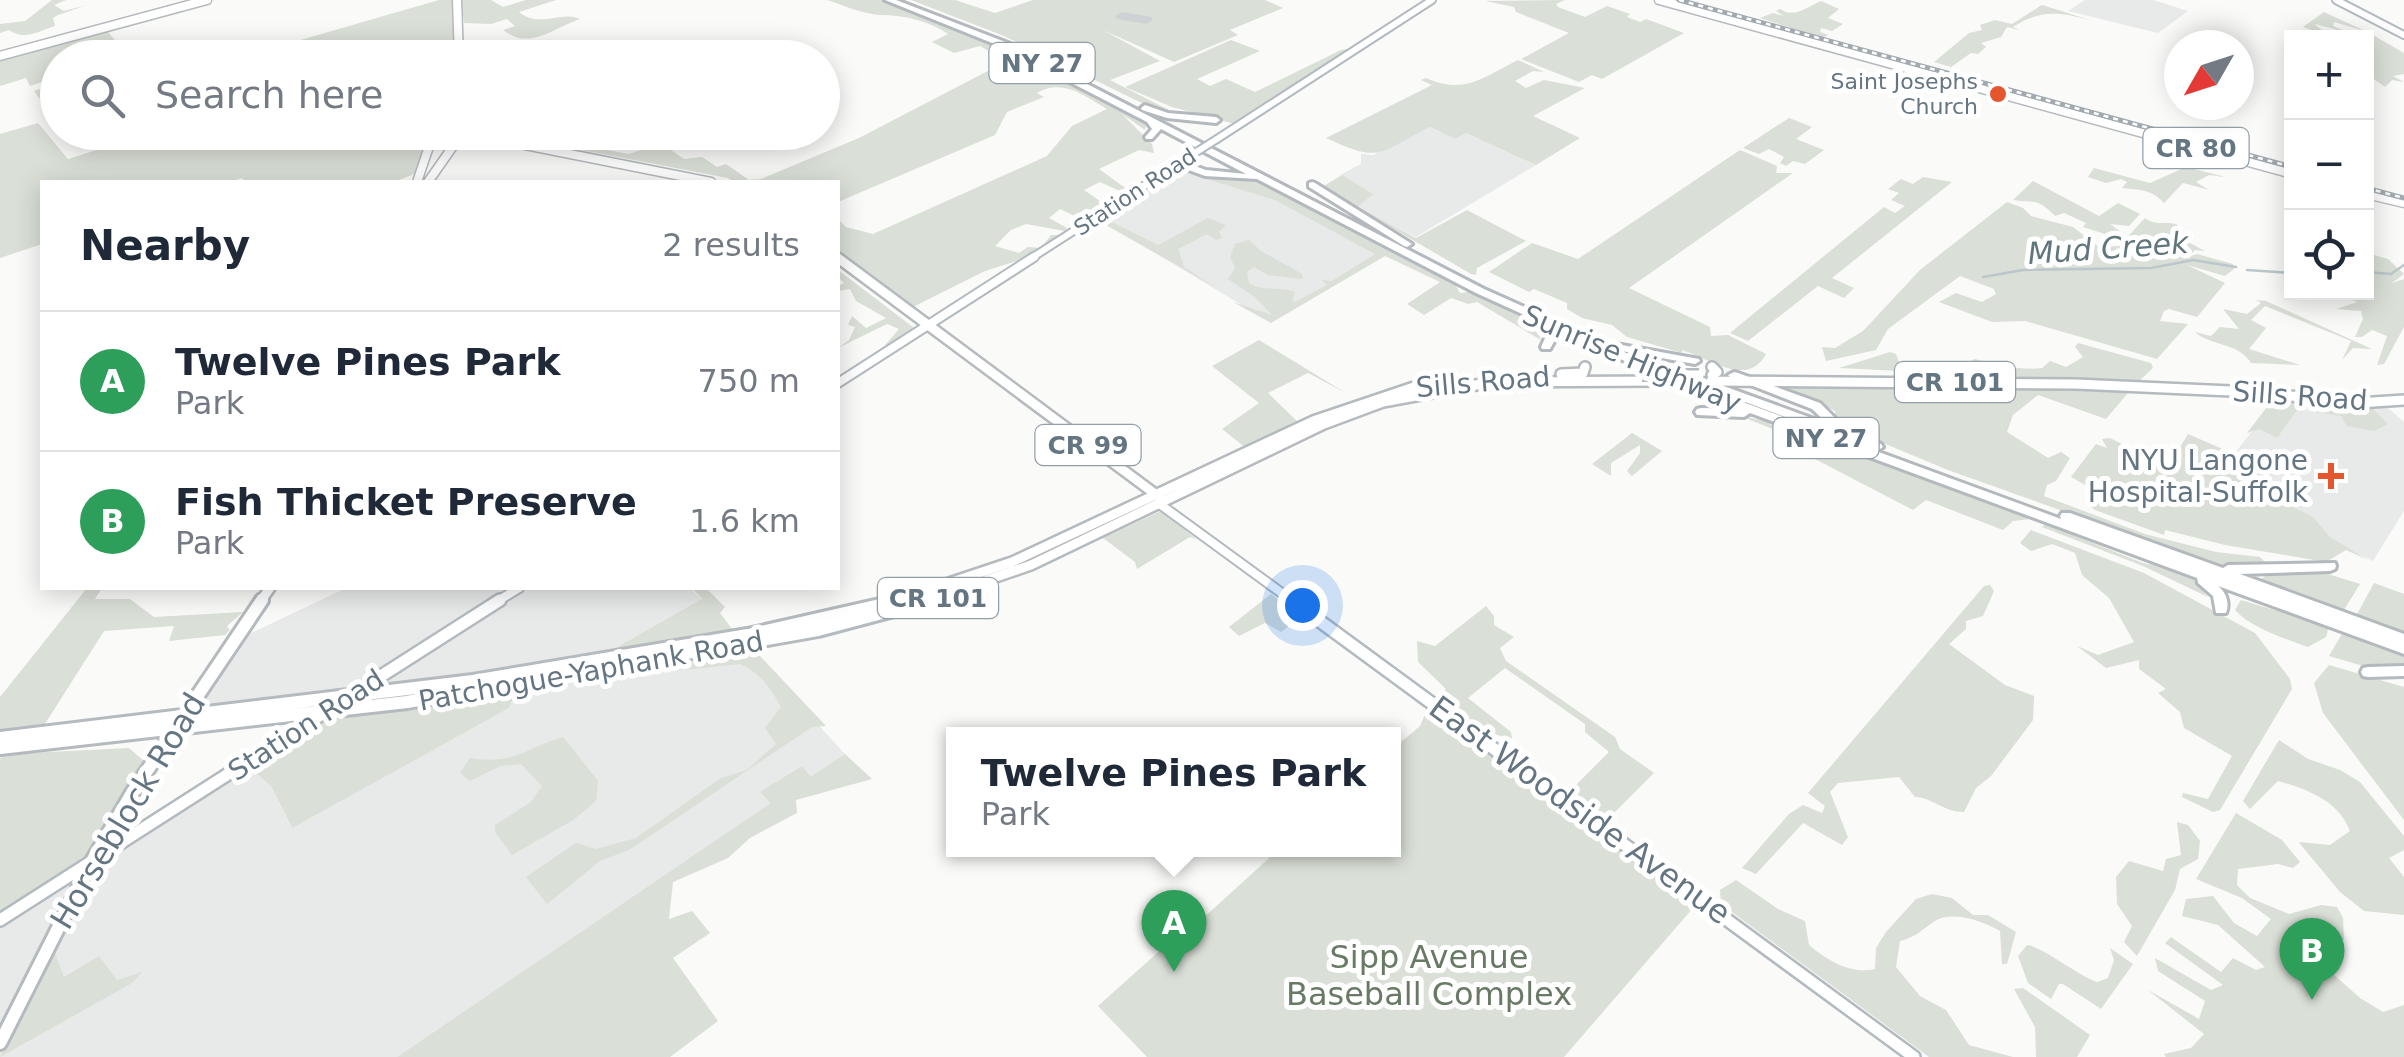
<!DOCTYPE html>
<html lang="en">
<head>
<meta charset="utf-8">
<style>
	:root { --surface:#fff; --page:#f2f2f3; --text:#1f2937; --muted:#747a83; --line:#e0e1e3; --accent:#db2777 }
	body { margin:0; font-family:"DejaVu Sans",sans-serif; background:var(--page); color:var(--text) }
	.controls { position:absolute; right:30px; top:30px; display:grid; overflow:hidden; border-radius:0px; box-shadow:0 5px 25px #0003 }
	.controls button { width:90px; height:90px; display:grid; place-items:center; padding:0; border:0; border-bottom:2px solid var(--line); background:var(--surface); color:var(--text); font:50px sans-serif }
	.compass { position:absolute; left:2164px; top:30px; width:90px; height:90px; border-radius:50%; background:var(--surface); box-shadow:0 5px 25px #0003; rotate:231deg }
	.you { position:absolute; left:1302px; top:605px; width:35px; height:35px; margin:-25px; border:8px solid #fff; border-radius:50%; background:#1a73e8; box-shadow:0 0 0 15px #1a73e833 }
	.badge { display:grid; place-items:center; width:65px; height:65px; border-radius:50%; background:var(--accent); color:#fff; font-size:32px; font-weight:700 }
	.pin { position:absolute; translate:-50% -82px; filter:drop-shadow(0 2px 5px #0008) }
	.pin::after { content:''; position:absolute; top:52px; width:35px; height:30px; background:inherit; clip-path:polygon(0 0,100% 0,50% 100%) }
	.popup { position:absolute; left:946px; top:727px; width:455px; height:130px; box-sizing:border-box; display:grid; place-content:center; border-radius:0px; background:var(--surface); filter:drop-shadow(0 2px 8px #0005); font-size:32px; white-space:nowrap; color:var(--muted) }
	.popup b { font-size:38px; color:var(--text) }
	.popup::after { content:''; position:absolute; left:50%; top:100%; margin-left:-20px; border:20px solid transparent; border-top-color:var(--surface) }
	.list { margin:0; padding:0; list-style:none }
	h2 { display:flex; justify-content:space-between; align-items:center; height:130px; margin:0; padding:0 40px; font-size:42px }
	h2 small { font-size:32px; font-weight:400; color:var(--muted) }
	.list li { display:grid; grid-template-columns:65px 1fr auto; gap:30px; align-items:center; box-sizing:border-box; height:140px; padding:0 40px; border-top:2px solid var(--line) }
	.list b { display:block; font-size:38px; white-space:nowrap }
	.list p { margin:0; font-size:32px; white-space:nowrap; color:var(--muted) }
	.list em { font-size:32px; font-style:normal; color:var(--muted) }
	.icon { flex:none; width:55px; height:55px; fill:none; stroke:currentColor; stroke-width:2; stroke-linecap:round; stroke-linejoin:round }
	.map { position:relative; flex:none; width:2404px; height:1057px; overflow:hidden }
	.search { position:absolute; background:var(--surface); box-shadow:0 5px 25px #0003; left:40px; top:40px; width:800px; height:110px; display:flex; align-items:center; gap:25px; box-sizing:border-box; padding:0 35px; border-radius:55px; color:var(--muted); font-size:38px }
	.panel { position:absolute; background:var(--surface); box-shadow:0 5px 25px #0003; left:40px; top:180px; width:800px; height:410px; border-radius:0px }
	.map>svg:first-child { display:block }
</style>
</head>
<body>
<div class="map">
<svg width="2404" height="1057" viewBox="0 0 2404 1057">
	<rect width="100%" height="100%" fill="#fafaf8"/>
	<path fill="#e8e9e9" d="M2085 0H2153L2188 11 2158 33 2068 11Z
		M1430 127 1455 139 1466 133 1536 165 1416 237 1376 217 1370 219 1357 204 1372 195 1340 175 1361 164V154L1373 155Z
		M1181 167 1278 199 1379 254 1270 322 1099 219Z
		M2277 399 2343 408 2387 407 2404 422V511L2373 561 2331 541 2253 489 2262 465 2235 453Z
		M346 588H510L340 695 195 711 241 638Z
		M527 588H690L703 601 606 656 367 690Z
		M748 648 845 754 811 776 802 766 761 792 772 803 397 1057H0V925L247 766 271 786 291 827 509 708 517 690Z"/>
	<path fill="#dadfd7" d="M52 0H66L54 5 64 11 87 5 58 15 53 18 55 26C39 31 24 41 9 30L0 33V24L25 21Z
		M439 0H453V57H242Z
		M461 0H491L503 7 526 0H556L519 12C539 29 561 10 580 19 553 28 530 51 503 30L515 26 507 19 491 24 464 23Z
		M827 0H882L940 20 979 36 1147 123 1145 130 1122 114 1152 144 1154 153 1139 150 1099 169 1128 190 1122 192 1100 182 1084 190 1107 206 1085 221 1060 209 1049 218 1067 228 1065 231 1026 224 1011 230 995 246 1019 253 1028 247 1041 248 1051 235H1064L1029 257 985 271 911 308 838 256V219L846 227 873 234 1047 156 1072 126 1107 109C1084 96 1063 78 1037 93L1044 97 1007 112 995 135 838 202V182H735L728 178 545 143 512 133 629 154 661 143 684 159 702 157 717 167 726 164 749 180 761 179 859 138 1007 61 980 46 954 53 932 42 948 34C929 21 904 15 881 15 865 15 843 5 827 0Z
		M911 0H955L995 13 1033 0H1265L1283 8 1230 30 1238 35 1174 62 1103 30 1160 61 1110 80 1173 112 1150 107 1004 36Z
		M1565 0 1556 4 1558 7 1585 17 1607 6 1630 14 1627 17 1640 22 1646 19 1684 33 1602 79 1592 75 1579 82 1521 59 1569 33 1516 12 1514 7 1485 1Z
		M1821 1 1839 9 1828 18 1843 24 1832 31 1821 28 1820 32 1828 35 1822 38 1760 18 1773 13 1784 16 1776 11 1780 9C1795 19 1806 7 1821 1Z
		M2042 5 2090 20C2059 12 2041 9 2013 27L2020 30 2007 27 2001 37 1981 43 1986 47 1978 54 1971 53 1951 67 1934 62 1969 33 1982 30 1980 25 1995 20 2012 24Z
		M2324 12 2365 31 2334 22 2333 26 2350 33 2315 24C2322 33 2334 33 2345 35V36L2371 34 2404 53V74L2393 76 2404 82 2392 80 2385 87 2367 74 2366 38 2326 35 2303 27Z
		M104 27 129 57 58 58 57 99 42 102 34 91 55 84 51 79 30 86 26 78 0 86V57Z
		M1231 40 1260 51 1197 79 1210 86 1226 79 1255 92 1341 50 1354 48 1235 124 1172 107 1125 87Z
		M1518 60 1544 72 1533 71 1515 81 1526 88 1544 80 1585 88 1533 116 1580 138 1536 165 1466 133 1455 139 1430 127C1377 153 1382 164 1326 138L1432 85 1421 80 1426 78C1464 95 1482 78 1518 60Z
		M1789 118 1812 127 1796 139 1824 150 1805 164 1793 161 1786 166 1780 163 1784 157 1769 149 1759 154 1743 148Z
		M38 123 68 159 141 136 137 133H430L414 174 394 182H246L242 178 229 182H42V244L0 258V134Z
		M1740 150 1777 166 1776 173H1793L1629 288 1710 327 1711 336 1728 335 1766 354C1748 388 1710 359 1682 350V353L1627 337 1612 325 1582 318 1567 309V303L1534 289 1529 292 1489 272 1532 243 1578 259Z
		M2186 167 2226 177 2209 175 2196 182 2209 190 2183 183 2164 203C2152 189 2139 190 2122 188L2127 182 2121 179 2106 183 2088 177 2094 168 2150 183Z
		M1342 175 1373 194 1358 207 1416 238 1467 210 1526 241 1477 268 1476 275 1471 274 1322 187Z
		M1214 176 1248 179 1272 187 1454 282 1460 293 1469 292 1535 323 1541 340 1477 302 1468 304 1451 298 1424 315 1407 304 1440 282 1385 256 1271 323 1233 302 1272 315 1255 297 1228 279 1235 268 1230 257 1235 244 1249 240 1261 251 1302 274 1303 279 1268 275 1254 267 1247 272 1249 283C1262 292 1280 286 1295 292L1292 300 1295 302 1327 285 1322 280 1332 281 1375 254 1275 200 1210 180Z
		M1923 177 1952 182 1832 278 1854 288 1844 298 1818 286 1748 341 1730 333 1884 207 1895 213 1905 206 1891 200 1899 193 1888 189 1901 179 1913 184Z
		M2033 181 2099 216 2118 203 2140 214 2129 226 2110 224 2122 233 2117 238 2083 227 2086 223 2064 213 2055 216C2036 197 2037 204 2013 200Z
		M2007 202 2023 208 2031 216 2073 227 2099 247 2119 246 2145 218C2157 227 2166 220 2178 225L2175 229 2181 234 2179 237 2205 251 2195 250 2188 257 2197 254 2233 264 2234 269 2225 276 2187 265 2225 283 2197 317 2169 309 2164 311 2160 321 2188 324 2157 359 2025 321 1992 322 1939 302 1956 293 1982 302 1996 294 1994 289 1960 276 1888 329 1876 350 1826 361 1822 347 1835 348 1863 331 1920 270Z
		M1101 217 1158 245 1208 218 1226 225 1219 232 1222 238 1216 240 1207 234 1178 249 1184 267 1215 287 1099 221 1092 222Z
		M2367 253 2388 259 2404 274 2392 283 2404 279V327L2384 364 2377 365 2387 336 2372 330 2362 337H2355L2363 319 2361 311 2336 309 2358 302 2327 293 2366 292Z
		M838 270 913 327 912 330 890 346 885 345 899 329 887 324 838 348 849 340 855 327 848 325 852 316 866 328 886 318 856 301 850 289 838 291V286L844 283 838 277Z
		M2256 300 2266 301 2372 349 2353 348 2342 360 2351 341 2265 306 2251 320 2266 328 2249 349 2300 365 2251 363C2238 342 2210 346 2195 332L2211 336 2220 327 2239 329 2223 309 2247 314 2261 303Z
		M1259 340 1346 393 1308 373 1268 393 1299 423 1246 448 1222 429 1259 403 1212 366Z
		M2078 343 2151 363 2153 368 2138 382H2130L1839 368 1890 352 1896 354 1899 362C1934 362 1939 384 1974 359 1998 364 2019 371 2042 368L2050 361 2066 367 2083 357 2075 347Z
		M1785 386 2039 388 2105 392 2120 389 2128 393 2106 419 2038 395 2013 415 2007 432 2048 458 2061 452 2070 458 2056 481 2047 485 2044 496 2145 534 2216 552 2260 557 2265 562 2263 567 2252 569 2211 564 1948 470 1842 426 1836 421 1835 411Z
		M2260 397 2287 399 2300 406 2277 438 2259 429 2247 433 2270 403Z
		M2317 404 2373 409 2388 424 2374 431 2347 426 2341 416 2315 412Z
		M1737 415 1766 421 2030 519 2013 521 2003 530 1926 500 1913 510 1815 459 1806 453 1814 445Z
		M1632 433 1662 451 1632 476 1627 471 1640 453V445L1611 463V476L1592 464Z
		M2188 434 2266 468 2256 489 2313 517 2330 537 2368 560 2346 550 2326 562 2225 545 2165 530 2164 535 2095 510 2091 507 2089 487 2071 477 2096 444 2107 448 2102 439 2110 438 2168 467Z
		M1161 511 1196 539 1190 537 1137 569 1135 562 1103 538Z
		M2045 524 2143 563 2170 568 2192 578 2208 597 2143 566 2042 527Z
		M2031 530 2144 573 2255 633 2290 679 2292 689 2220 810 2213 812 2182 797 2183 793 2208 799 2232 756 2184 728 2180 712 2158 693 2166 689 2139 669V660L2106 668 2077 646 2098 655 2134 642 2109 598 2082 575 2075 553 2052 544 2031 551 2020 543Z
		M2315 570 2360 584 2344 610 2261 580 2267 574Z
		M2374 583 2404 594V633L2356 616Z
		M1990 585 1994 591 1983 616 1966 621V629L1949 644 2005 685 2034 696 2033 720 1991 776 1976 788 1964 812C1943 812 1934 798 1915 797L1899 777 1838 783 1830 792 1848 837 1842 845 1803 823 1756 874 1742 868 1789 814 1803 805 1822 813 1825 806 1808 793 1984 586Z
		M87 588H102L95 599H130L154 617 243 612 227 626 230 630 225 635 169 641 174 626 104 631 43 727 0 733V697Z
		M692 588H706L725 607 720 613 732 629 722 636 607 653 702 599Z
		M1271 594 1301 617 1281 632 1265 623 1239 636 1229 627Z
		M2241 600 2329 626 2326 637 2308 647C2285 638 2252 629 2235 610Z
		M1486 606 1494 616V625L1514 637 1500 648 1506 661 1615 737 1620 749 1654 773 1609 818 1570 791 1609 752 1585 732V724L1505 668 1468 698 1511 732 1512 739 1487 732 1438 698 1446 689 1418 662 1417 641 1435 646Z
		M2343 632 2404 653V666L2370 668 2329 656Z
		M747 651 760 656 826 726 812 727 629 850 600 861 547 904 526 877 576 843 596 849 636 838 721 778 747 770 776 744 765 728 781 707C771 688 759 672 740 664L664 672V665Z
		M2329 665 2404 687V820L2323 713 2314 683Z
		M517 690 509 708 292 828 271 786 247 766 322 717Z
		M1439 710 1699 901 1564 1057H1147L1098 1006 1175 937 1179 940 1278 850H1394V748L1420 726 1426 712 1433 715Z
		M563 737 598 781 596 801 573 820 512 855 495 832V825L531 802 542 786 521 764 500 766 470 781 460 773 470 758C515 765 523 749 563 737Z
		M2279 740 2308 759 2340 770 2360 782 2404 836V850L2389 858 2404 877V915L2364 911 2340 892 2301 845 2299 842 2330 845 2350 831C2339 801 2307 789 2278 781L2250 809 2243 801Z
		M129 748 145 762 88 855 0 916V758L7 754Z
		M845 754 872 779 796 800 797 813 750 838 728 858 673 882 669 919 692 911 710 933 673 958 718 1021 670 1057H397L771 803 760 792 802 766 811 776Z
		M2236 813 2282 840 2300 862 2293 868 2278 864 2238 869 2237 885 2250 898 2289 914 2321 905 2337 907 2343 918 2344 939 2323 965 2360 998 2383 1012 2404 1005V1057H2166L2164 1054 2191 1048 2204 1034 2148 990 2199 1019 2205 1001 2158 971 2155 958 2211 990 2223 985 2165 943 2171 937 2221 972 2233 958 2256 970 2265 967 2218 925 2182 916 2186 899 2213 896 2234 923 2257 936 2271 919 2242 898 2196 879Z
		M2177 822 2188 825 2200 841 2198 859 2180 869 2175 890 2137 956 2124 942 2132 926 2117 904 2116 877 2129 861 2163 871 2166 859 2181 855Z
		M1736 880 1778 909 1805 921 1809 945C1826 960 1852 975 1875 969L1876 948 1886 932 1916 899 1932 894 1952 898 1973 915H1988L2016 932 2007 964H2002L2000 931C1985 922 1952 910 1935 921 1924 928 1915 938 1900 941L1896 967 1920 996 1946 1010 1969 1045 2013 1057H1929L1721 904 1720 890Z
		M2027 945C2041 946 2078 975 2097 982L2108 978 2114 960 2110 948 2133 964 2101 1009 2063 984H2059L2051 999 2028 983 2018 956Z
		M54 950 64 977 99 956 117 980 142 972 132 983 0 1057Z
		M2023 988 2090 1035 2077 1057H2036L2035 1027 2014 989Z"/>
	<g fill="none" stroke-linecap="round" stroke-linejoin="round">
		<path stroke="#bbc7cb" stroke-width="2.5" d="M2247 270 2292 273
			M2366 272 2391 274 2404 265
			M1983 277 2023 270 2151 268 2193 260 2236 267"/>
		<path fill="#ced2d4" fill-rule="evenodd" d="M1122 12 1151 17 1153 20 1146 24 1117 19 1115 16Z"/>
		<g stroke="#b3babf" stroke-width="10">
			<path id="secondary-far2" d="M2336 0 2404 35
				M1217 139 1432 0
				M1030 259 1198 151"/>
		</g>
		<g stroke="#b3babf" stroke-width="12">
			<path id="secondary-far1" d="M838 383 1034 257
				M1161 505 1294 602
				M496 602 519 588"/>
		</g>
		<g stroke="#b3babf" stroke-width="16">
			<path id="secondary" d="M1291 600 1914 1057
				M356 692 500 600
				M0 920 322 714"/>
		</g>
		<g stroke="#b5babe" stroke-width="11">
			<path id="primary-far2" d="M457 0 459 58
				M1659 0 2292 174
				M0 56 207 0
				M459 132 711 182
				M505 132 524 139
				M417 182 434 132
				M428 182 463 132
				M2366 194 2404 203"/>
		</g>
		<g stroke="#b5babe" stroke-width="14">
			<path id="primary-far1" d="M838 258 1162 499
				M1712 367 1717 372 1712 375
				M1561 374 1583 373 1585 367
				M1711 381 2076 384 2253 392 2358 403 2404 400
				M260 602 270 588
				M892 602 1012 562 1313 421 1414 387
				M923 602 1031 565 1324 424 1383 402 1492 382 1662 381"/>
		</g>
		<g stroke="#b5babe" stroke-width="18">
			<path id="primary" d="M0 738 473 681 748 635 902 600
				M0 748 407 702 818 630 931 600
				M0 1043 92 861 132 793 262 600"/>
		</g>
		<g stroke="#b4b9bd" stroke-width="6">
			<path id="motorway" d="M885 0H896L1008 43 1484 289 1611 346 1616 344 1699 359 1700 361 1695 364 1622 351 1677 376V372H1685L1828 424 1812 409 1730 377 1728 375 1734 372 1738 373 1820 403 1841 424 1881 444 1883 447 1877 451 1873 450 1849 438H1841L1679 377 1702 387 2061 519 2060 516 2062 513H2070L2223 568 2228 565 2335 563 2336 566 2335 569 2330 571 2240 574 2404 634V654L2218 586C2226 592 2230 603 2226 613H2216L2213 596 2198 583 2197 578 1750 413 1744 417 1697 415 1695 412 1697 409 1701 408 1739 409 1694 393 1549 326 1557 336 1550 349H1542L1541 347 1546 336 1538 326 1542 323 1476 293 1257 179 1205 176 1175 165V161L1178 160 1206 170 1246 174 1161 129 1152 139H1146L1145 137 1152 129 1147 122 1002 47Z
				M1145 105 1168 113 1216 117 1220 120 1216 123 1167 118 1142 110 1141 108Z
				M1312 182 1315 183 1412 244 1407 247 1404 246 1309 187V183Z
				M2404 666V676L2368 677 2363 676 2361 672 2363 668 2368 667Z"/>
		</g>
		<use href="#secondary-far2" stroke="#fff" stroke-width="6"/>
		<use href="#secondary-far1" stroke="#fff" stroke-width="8"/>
		<use href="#secondary" stroke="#fff" stroke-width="11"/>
		<use href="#primary-far2" stroke="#fff" stroke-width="8"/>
		<use href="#primary-far1" stroke="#fff" stroke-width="9"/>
		<use href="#primary" stroke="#fff" stroke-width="12"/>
		<use href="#motorway" fill="#fff" fill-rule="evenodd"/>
		<g stroke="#a2aab0" stroke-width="5">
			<path id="rail" d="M1679 0 2292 167
				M2366 188 2404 198"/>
		</g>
		<use href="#rail" stroke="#fff" stroke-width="2.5" stroke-dasharray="5" stroke-linecap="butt"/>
		<g stroke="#b3babf" stroke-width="10" stroke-linecap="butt">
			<path id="secondary-bridge" d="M1198 151 1217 139"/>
		</g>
		<g stroke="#b5babe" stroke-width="14" stroke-linecap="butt">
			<path id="primary-bridge" d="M1642 375H1699"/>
		</g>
		<use href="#secondary-bridge" stroke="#fff" stroke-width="6"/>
		<use href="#primary-bridge" stroke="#fff" stroke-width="9"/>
	</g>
	<g fill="#e4572e" stroke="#fff" stroke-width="4">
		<circle cx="1998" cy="94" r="10"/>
		<path d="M2326 461h10v10h10v10h-10v10h-10v-10h-10v-10h10z"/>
	</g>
	<g text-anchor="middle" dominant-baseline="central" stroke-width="10" stroke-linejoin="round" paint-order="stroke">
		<g font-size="22" fill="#657683" stroke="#fff" text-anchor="end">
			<text x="1978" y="81">Saint Josephs<tspan x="1978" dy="25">Church</tspan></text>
		</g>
		<g font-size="22" fill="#657683" stroke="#fff">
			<text transform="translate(1135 192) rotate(-33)">Station Road</text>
		</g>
		<g fill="#fff" stroke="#939fa8" stroke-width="2.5">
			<rect x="989.5" y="43" width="105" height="40" rx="8"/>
			<rect x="2143.5" y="128" width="105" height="40" rx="8"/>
			<rect x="1895" y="362" width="120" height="40" rx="8"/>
			<rect x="1773.5" y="418" width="105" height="40" rx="8"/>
			<rect x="1035.5" y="425" width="105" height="40" rx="8"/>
			<rect x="878" y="578" width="120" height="40" rx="8"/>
		</g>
		<g font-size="25" font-weight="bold" fill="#657683">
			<text x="1042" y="63">NY 27</text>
			<text x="2196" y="148">CR 80</text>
			<text x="1955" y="382">CR 101</text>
			<text x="1826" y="438">NY 27</text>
			<text x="1088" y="445">CR 99</text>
			<text x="938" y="598">CR 101</text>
		</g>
		<g font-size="28" fill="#657683" stroke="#fff">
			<text transform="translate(1632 359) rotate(23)">Sunrise Highway</text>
			<text transform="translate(1483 382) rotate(-5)">Sills Road</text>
			<text transform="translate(2300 396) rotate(4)">Sills Road</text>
			<text transform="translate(591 671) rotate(-10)">Patchogue-Yaphank Road</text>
			<text transform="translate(306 725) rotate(-33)">Station Road</text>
		</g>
		<g font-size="28" fill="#657683" stroke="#fff" text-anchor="end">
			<text x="2308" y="460">NYU Langone<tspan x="2308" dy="32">Hospital-Suffolk</tspan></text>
		</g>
		<g font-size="30" font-style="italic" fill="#60757c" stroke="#fff">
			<text transform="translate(2108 248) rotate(-4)">Mud Creek</text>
		</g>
		<g font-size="32" fill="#657683" stroke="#fff">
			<text transform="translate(1580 810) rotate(36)">East Woodside Avenue</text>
			<text transform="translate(128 811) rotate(-59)">Horseblock Road</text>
		</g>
		<g font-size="32" fill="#687a64" stroke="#fff">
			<text x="1429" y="957">Sipp Avenue<tspan x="1429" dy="37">Baseball Complex</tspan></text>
		</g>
	</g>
</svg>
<div class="controls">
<button>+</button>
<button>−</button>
<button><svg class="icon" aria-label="locate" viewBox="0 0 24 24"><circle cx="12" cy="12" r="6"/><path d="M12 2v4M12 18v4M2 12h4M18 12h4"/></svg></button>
</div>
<svg class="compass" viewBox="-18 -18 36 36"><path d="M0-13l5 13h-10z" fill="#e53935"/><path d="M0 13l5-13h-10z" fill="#747a83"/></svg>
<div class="you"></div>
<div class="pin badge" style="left:1174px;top:972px;background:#2e9e5b">A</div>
<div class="popup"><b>Twelve Pines Park</b>Park</div>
<div class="pin badge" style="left:2312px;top:1000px;background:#2e9e5b">B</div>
<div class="search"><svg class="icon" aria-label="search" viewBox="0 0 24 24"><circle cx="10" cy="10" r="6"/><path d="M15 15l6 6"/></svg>Search here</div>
<section class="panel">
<h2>Nearby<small>2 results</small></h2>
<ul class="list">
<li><span class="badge" style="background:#2e9e5b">A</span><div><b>Twelve Pines Park</b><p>Park</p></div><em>750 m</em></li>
<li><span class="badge" style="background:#2e9e5b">B</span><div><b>Fish Thicket Preserve</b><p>Park</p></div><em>1.6 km</em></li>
</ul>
</section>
</div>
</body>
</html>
